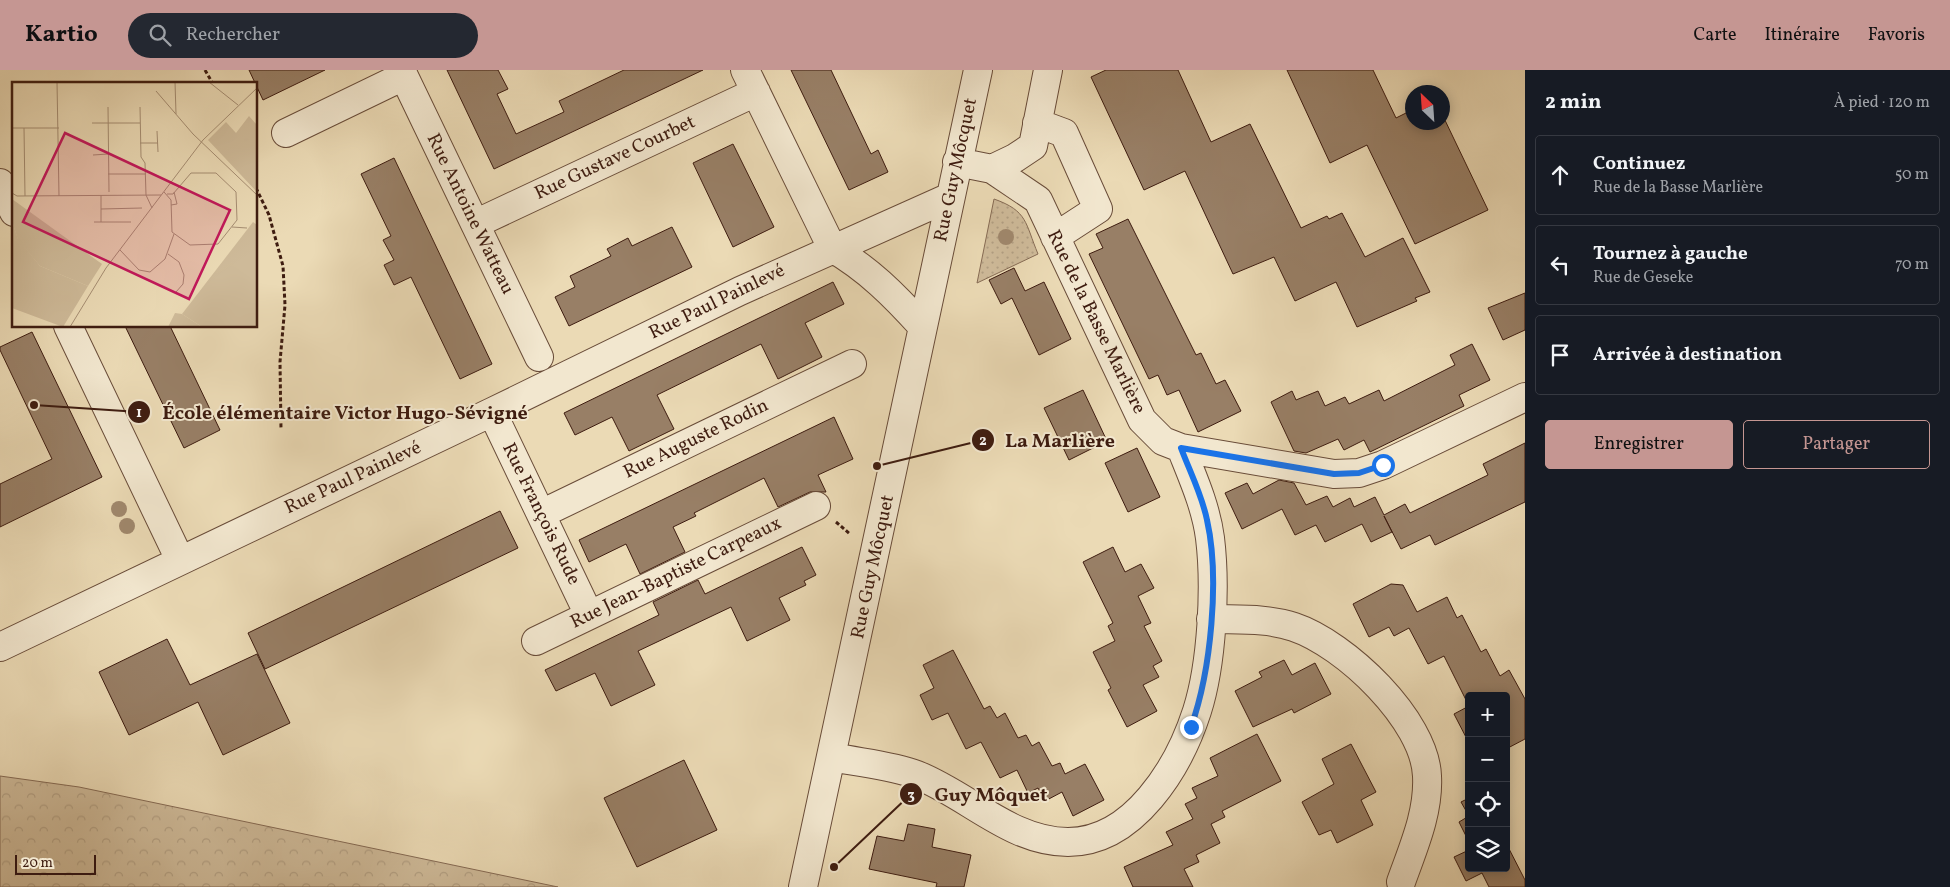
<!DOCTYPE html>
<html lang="fr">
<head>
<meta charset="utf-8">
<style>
	:root { --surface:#171b24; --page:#242831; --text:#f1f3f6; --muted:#9ea1a6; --line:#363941; --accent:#c59692 }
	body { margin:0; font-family:Vollkorn,serif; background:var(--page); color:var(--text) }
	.controls { position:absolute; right:15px; bottom:15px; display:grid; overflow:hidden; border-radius:5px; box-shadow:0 2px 12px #0003 }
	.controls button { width:45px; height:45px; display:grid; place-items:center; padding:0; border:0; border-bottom:1px solid var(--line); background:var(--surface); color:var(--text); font:25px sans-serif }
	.compass { position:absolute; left:1405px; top:15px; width:45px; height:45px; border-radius:50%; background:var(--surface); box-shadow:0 2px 12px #0003; rotate:335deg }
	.scale { position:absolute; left:15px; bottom:12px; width:81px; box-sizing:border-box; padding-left:5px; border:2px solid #3e1c10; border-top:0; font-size:14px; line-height:18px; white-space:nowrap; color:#3e1c10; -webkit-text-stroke:4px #f2e7cf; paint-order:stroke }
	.stop { position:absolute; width:15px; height:15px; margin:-11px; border:4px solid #1a73e8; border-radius:50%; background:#fff }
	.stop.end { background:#1a73e8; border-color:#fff; box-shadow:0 1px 5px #0008 }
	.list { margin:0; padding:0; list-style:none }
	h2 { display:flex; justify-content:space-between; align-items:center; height:65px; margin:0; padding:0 20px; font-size:21px }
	h2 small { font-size:16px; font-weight:400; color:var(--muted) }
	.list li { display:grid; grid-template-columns:32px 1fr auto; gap:15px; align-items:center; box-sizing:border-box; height:80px; margin:0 10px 10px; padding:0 10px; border:1px solid var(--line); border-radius:5px }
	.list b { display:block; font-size:19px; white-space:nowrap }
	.list p { margin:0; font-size:16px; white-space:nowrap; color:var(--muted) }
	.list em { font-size:16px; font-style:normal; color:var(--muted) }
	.actions { display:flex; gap:10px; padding:15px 20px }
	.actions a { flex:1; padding:11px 0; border:1px solid var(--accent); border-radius:5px; text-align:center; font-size:18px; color:var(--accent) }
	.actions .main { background:var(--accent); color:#111 }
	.icon { flex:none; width:28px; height:28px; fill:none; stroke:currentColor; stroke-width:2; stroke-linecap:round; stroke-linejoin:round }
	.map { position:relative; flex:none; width:1525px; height:817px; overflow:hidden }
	header { display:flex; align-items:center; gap:30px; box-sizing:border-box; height:70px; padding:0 25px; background:var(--accent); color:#111 }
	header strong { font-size:24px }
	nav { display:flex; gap:28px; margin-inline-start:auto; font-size:18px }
	.search { width:350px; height:45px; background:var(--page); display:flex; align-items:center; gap:12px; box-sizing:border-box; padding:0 18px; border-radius:28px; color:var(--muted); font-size:19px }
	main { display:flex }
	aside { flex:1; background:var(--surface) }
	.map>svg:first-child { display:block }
</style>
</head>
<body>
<header>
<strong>Kartio</strong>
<div class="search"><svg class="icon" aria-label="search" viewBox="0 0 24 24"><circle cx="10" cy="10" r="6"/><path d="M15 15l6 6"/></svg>Rechercher</div>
<nav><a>Carte</a><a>Itinéraire</a><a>Favoris</a></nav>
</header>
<main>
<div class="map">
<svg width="1525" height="817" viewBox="0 0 1525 817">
	<defs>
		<pattern id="grass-dots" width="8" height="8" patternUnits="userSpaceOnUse" patternTransform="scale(1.25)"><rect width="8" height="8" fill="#ceba99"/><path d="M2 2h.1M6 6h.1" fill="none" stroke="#b29f83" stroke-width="1.8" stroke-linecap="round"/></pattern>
		<pattern id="forest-crowns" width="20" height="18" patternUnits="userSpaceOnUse" patternTransform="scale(1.25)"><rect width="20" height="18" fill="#ceba99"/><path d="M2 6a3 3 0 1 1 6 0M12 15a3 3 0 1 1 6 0" fill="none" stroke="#b29f83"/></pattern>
	</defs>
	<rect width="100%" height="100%" fill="#ebdab5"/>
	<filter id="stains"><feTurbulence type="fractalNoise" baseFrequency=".004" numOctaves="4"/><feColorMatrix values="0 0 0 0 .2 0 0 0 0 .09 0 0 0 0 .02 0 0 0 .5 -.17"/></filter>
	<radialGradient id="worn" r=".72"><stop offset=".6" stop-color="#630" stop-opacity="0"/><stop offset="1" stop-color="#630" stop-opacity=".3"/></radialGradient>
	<path fill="url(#grass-dots)" stroke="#866b54" d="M994 129C1028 141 1025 153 1038 184L977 213Z"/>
	<path fill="url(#forest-crowns)" stroke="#866b54" d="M0 706 79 717 558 817H0Z"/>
	<path fill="#987f66" stroke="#3e1c10" d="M249 0H325L263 30Z
		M447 0H498L508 19 497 24 516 64 564 42 559 31 624 0H703L494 99Z
		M791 0H831L871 84 878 80 888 102 849 120Z
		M1106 0H1178L1211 72 1250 54 1301 158 1327 146 1329 149 1342 143 1365 187 1403 168 1430 222 1415 228 1417 231 1357 257 1336 212 1295 231 1274 187 1233 204 1185 101 1144 120 1091 7Z
		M1287 0H1373L1396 48 1412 40V52H1442V44L1488 140 1415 174 1367 75 1330 93Z
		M733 74 774 157 733 177 693 93Z
		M394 88 492 294 460 309 411 207 394 215 384 195 394 190 383 170 391 166 361 104Z
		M1128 149 1196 285 1201 283 1216 314 1225 310 1241 341 1198 362 1179 320 1167 325 1158 305 1149 309 1089 184 1103 178 1096 164Z
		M672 157 692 197 569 256 555 227 575 217 570 206 611 186 607 179 628 168 632 176Z
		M1014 198 1025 221 1044 212 1071 269 1039 285 1012 228 1001 234 989 210Z
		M833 212 844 234 805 253 822 287 778 309 761 274 657 325 674 359 629 381 612 347 575 365 564 343Z
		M1525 223V260L1503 270 1488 238Z
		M125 256H170L220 360 184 378Z
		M32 262 102 407 0 457V414L52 389 0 280V277Z
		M1472 274 1490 310 1459 325 1464 336 1370 382 1364 370 1344 380 1338 369 1306 383 1294 381 1271 332 1292 321 1296 330 1318 321 1325 336 1345 327 1349 334 1379 320 1384 331 1455 295 1450 285Z
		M1083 320 1107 371 1069 390 1044 338Z
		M834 347 853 389 818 405 826 422H810L778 437 764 408 694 443 696 446 673 457 685 482 640 504 626 474 589 492 579 470Z
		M1525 373V432L1435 475 1430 465 1401 479 1384 446 1392 462 1371 472 1362 454 1325 472 1316 455 1295 465 1282 439 1242 459 1225 423 1247 413 1253 424 1279 410 1294 413 1306 435 1327 426 1333 437 1350 428 1354 437 1375 427 1384 445 1405 434 1410 443 1488 405 1483 394Z
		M1137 378 1160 427 1128 442 1105 393Z
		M500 441 518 478 265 599 248 563Z
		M802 477 816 505 804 511 806 515 779 528 790 550 747 571 731 537 638 581 655 615 611 636 595 603 556 621 545 600 659 545 653 532 698 510 705 524Z
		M1113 477 1125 502 1141 494 1154 518 1138 526 1151 553 1144 556 1162 591 1153 596 1159 607 1143 615 1157 641 1127 657 1108 620 1111 618 1093 582 1115 571 1108 556 1113 553 1083 492Z
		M1391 514 1403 515 1417 542 1447 527 1457 548 1462 545 1481 582 1486 579 1500 606 1509 600 1525 629V669L1506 679V626H1469V636L1444 586 1428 594 1409 558 1394 566 1389 557 1369 567 1353 534Z
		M167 569 190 615 257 584 290 653 223 685 198 632 129 665 99 602Z
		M953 580 984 639 990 636 997 648 1005 643 1018 668 1026 665 1032 676 1039 672 1052 696 1060 693 1065 704 1085 694 1104 730 1073 746 1062 722 1045 731 1038 718 1028 723 1017 700 1000 708 981 672 966 679 948 643 932 650 920 625 934 618 923 595Z
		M1284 590 1292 605 1315 593 1331 624 1294 643 1292 639 1253 657 1235 621 1262 607 1259 602Z
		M1469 636V673L1454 644Z
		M1257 664 1281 711 1222 741 1225 747 1211 754 1220 773 1196 785 1199 792 1184 799 1193 817H1133L1124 797 1173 775 1166 762 1193 749 1185 734 1197 728 1192 718 1218 706 1210 688Z
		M1351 674 1376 722 1361 730 1373 755 1337 773 1331 760 1319 765 1302 732 1334 714 1322 689Z
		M684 690 717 760 637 797 604 728Z
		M1469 728V772L1459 752 1469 746 1461 732Z
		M908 754 935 759 932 777 971 785 964 817H936L937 813 869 799 877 766 904 771Z
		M1506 773 1525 810V817H1489L1482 803 1466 811 1454 787 1469 780V798H1506Z"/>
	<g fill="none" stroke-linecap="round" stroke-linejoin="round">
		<g stroke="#694c39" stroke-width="30">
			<path id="minor" d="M401 0 539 287
				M745 0 832 178
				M1037 53 1064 63 1098 139 1055 167
				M286 63 404 6
				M957 92 992 99 1038 130 1142 350 1163 371 1181 378 1334 404 1359 403 1383 395 1525 327
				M992 99 1015 88 1033 76 1048 0
				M0 113 14 142
				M475 154 756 22
				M832 178C868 199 894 225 922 256
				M68 256 180 490
				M492 342 589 545
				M541 444 852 294
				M1211 549C1238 550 1268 548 1294 557 1345 574 1425 650 1427 706 1429 743 1413 778 1401 812
				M536 571 816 436
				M0 577 492 342 740 221 950 127
				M833 687C860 693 891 695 917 705 968 725 1011 772 1068 772 1134 772 1179 697 1197 641 1212 594 1216 517 1210 468 1206 437 1193 408 1181 378
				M803 817 978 0"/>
		</g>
		<path stroke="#3e1c10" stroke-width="3" stroke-dasharray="4 2.5" stroke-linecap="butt" d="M205 0 213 14
			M256 118 269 145 283 196 285 235 280 292 281 359
			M836 452 850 464"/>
		<use href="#minor" stroke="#f2e7cf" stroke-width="28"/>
	</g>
	<g fill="#a0886d">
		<circle cx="1006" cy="167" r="8"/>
		<circle cx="119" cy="439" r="8"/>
		<circle cx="127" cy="456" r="8"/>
	</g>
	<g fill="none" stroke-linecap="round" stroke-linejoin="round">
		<path stroke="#1a73e8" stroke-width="6" d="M1191 657C1211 601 1220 508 1207 450 1202 425 1190 402 1181 378L1334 404 1359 403 1383 395"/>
	</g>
	<g text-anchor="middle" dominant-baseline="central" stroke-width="4" stroke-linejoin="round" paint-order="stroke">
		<g font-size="19" fill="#3e1c10" stroke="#f2e7cf">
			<text transform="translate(615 88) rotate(-25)">Rue Gustave Courbet</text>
			<text transform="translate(956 100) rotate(-78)">Rue Guy Môcquet</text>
			<text transform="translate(470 144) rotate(64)">Rue Antoine Watteau</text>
			<text transform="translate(717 232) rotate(-26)">Rue Paul Painlevé</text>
			<text transform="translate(1096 252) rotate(64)">Rue de la Basse Marlière</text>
			<text transform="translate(696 369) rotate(-26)">Rue Auguste Rodin</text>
			<text transform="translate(353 408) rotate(-25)">Rue Paul Painlevé</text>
			<text transform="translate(541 444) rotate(64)">Rue François Rude</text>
			<text transform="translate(873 497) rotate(-78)">Rue Guy Môcquet</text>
			<text transform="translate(676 503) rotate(-26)">Rue Jean-Baptiste Carpeaux</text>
		</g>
	</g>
	<g transform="translate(12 12)">
		<rect width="245" height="245" fill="#ebdab5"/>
		<path d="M237 34 245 43V110L196 58 214 40 224 51ZM0 139 6 157 28 184 76 204 51 245 0 226ZM163 231 170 232 190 245H156Z" fill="#ceba99"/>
		<path d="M0 117 90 182 76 204 28 184 6 158 0 139Z" fill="#ceba99"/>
		<path d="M241 140 245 143V245H190L170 232Z" fill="#ceba99"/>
		<path fill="none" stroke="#a68e73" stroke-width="1" d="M45 0 47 114M163 0 164 32M197 0 226 23M144 9 181 52 245 113M96 25 97 110M128 25 129 75 133 81 134 113 140 126M80 41H128M0 46H47M12 46 13 114M145 49 146 70M128 61H146M81 73 96 72M96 92H134M152 110 159 118 160 150 178 163 206 162 225 138 224 110 204 91H179L161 112H155M0 111 5 114 149 113M89 113V140M159 123 165 122 162 110M89 127 130 126M82 140H119M220 145 235 146M108 168 127 188 138 190 153 177 162 152M156 172 167 180 172 193 171 202 164 210M58 245 94 186 191 58 245 6"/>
		<path fill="#c2185b" fill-opacity="0.15" stroke="#c2185b" stroke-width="2.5" d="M53 51 218 128 177 217 11 140Z"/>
		<rect width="245" height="245" fill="none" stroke="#3e1c10" stroke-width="2.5"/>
	</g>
	<path fill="none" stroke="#3e1c10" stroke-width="2" d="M34 335L139 342M877 396L983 370M834 797L911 724"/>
	<g fill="#3e1c10" stroke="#f2e7cf" stroke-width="2">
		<circle cx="34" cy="335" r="5"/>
		<circle cx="877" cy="396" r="5"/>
		<circle cx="834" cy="797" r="5"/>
		<circle cx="139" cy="342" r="12"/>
		<circle cx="983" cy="370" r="12"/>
		<circle cx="911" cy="724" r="12"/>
	</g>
	<g font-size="15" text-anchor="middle" font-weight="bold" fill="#fff">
		<text x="139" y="347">1</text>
		<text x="983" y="375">2</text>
		<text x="911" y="729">3</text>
	</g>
	<g font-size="20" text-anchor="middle" font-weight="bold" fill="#3e1c10" stroke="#f2e7cf" stroke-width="4" stroke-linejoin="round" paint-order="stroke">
		<text x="345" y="349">École élémentaire Victor Hugo-Sévigné</text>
		<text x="1060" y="377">La Marlière</text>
		<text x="991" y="731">Guy Môquet</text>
	</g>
	<rect width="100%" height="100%" filter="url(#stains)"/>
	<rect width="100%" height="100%" fill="url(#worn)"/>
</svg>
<div class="controls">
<button>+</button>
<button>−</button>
<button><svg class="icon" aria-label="locate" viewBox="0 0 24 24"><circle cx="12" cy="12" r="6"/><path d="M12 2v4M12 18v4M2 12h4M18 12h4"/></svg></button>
<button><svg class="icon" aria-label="layers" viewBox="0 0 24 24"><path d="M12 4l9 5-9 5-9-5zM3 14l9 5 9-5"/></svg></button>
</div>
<svg class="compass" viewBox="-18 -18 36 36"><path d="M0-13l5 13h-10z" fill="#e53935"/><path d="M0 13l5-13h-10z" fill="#9ea1a6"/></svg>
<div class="scale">20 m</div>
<div class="stop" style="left:1383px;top:395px"></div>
<div class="stop end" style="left:1191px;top:657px"></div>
</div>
<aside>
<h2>2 min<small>À pied · 120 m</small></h2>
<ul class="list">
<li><svg class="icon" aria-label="ahead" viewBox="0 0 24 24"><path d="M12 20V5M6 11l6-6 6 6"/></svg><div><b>Continuez</b><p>Rue de la Basse Marlière</p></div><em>50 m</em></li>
<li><svg class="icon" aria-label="left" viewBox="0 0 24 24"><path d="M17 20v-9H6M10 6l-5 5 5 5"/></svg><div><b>Tournez à gauche</b><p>Rue de Geseke</p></div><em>70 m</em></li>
<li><svg class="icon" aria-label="arrive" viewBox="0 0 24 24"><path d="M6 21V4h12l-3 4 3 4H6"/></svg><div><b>Arrivée à destination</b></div></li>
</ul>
<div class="actions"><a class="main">Enregistrer</a><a>Partager</a></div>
</aside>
</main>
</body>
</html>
